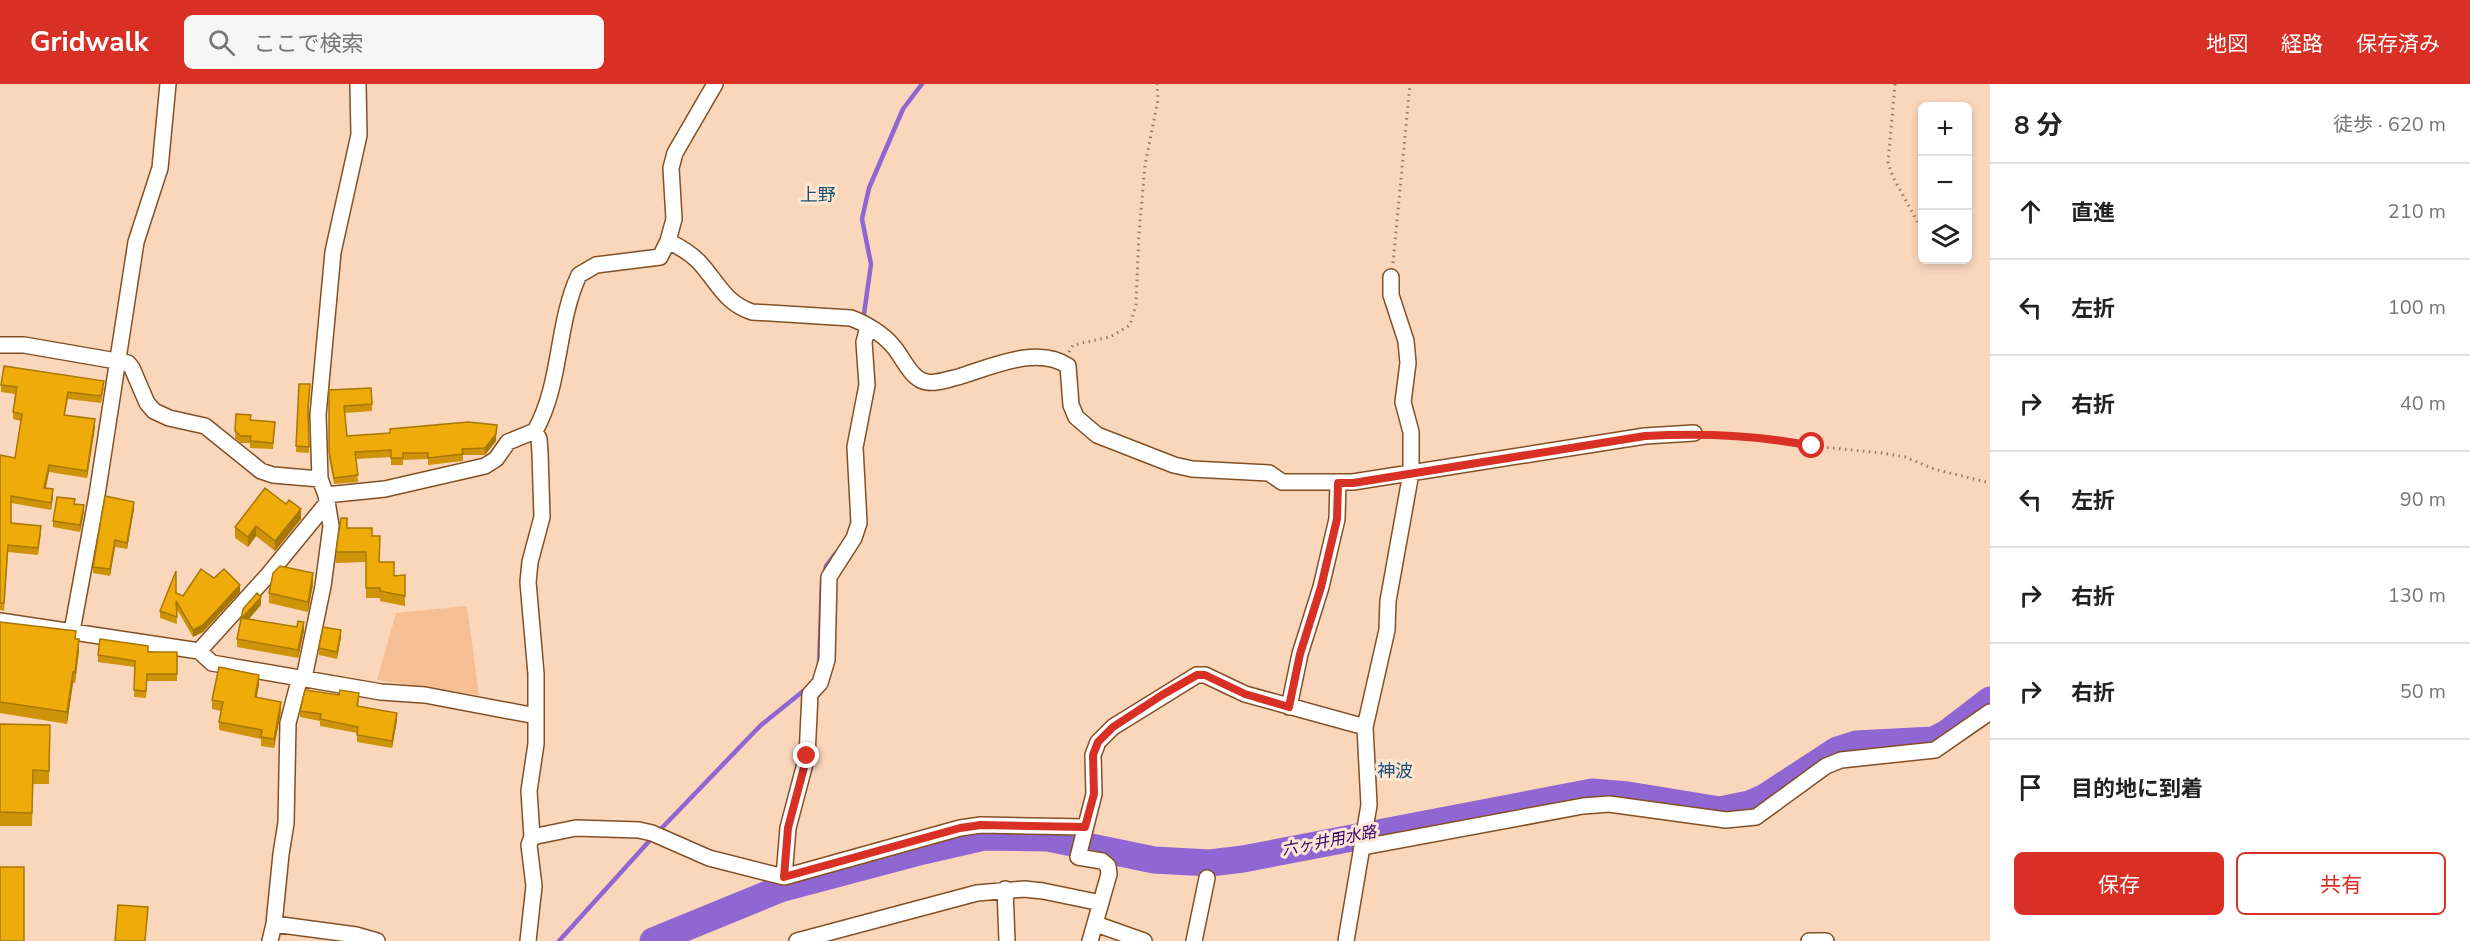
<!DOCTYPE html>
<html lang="ja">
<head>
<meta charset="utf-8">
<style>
	:root { --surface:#fff; --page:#f6f6f6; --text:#222; --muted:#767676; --line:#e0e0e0; --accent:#d93025 }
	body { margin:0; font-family:"Nunito Sans","Noto Sans JP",sans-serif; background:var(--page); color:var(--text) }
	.controls { position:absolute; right:18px; top:18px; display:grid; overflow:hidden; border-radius:9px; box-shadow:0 3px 9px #0003 }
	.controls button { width:54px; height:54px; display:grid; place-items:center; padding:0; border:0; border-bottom:2px solid var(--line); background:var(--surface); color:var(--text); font:30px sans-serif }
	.stop { position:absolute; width:18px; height:18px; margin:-14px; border:4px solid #d93025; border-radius:50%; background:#fff }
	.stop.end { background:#d93025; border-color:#fff; box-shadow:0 2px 6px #0008 }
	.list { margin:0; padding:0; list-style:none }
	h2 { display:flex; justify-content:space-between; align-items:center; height:78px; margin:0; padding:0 24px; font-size:26px }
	h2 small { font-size:20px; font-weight:400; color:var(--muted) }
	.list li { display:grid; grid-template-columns:39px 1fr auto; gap:18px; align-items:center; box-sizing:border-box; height:96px; padding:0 24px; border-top:2px solid var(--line) }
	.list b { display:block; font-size:22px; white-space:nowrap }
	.list em { font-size:20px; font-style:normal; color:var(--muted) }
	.actions { display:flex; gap:12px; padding:18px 24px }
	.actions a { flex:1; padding:14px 0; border:2px solid var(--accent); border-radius:9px; text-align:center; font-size:21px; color:var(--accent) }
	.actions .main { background:var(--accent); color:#fff }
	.icon { flex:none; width:33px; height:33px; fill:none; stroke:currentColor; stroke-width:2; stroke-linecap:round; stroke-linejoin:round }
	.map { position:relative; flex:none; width:1990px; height:857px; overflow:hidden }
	header { display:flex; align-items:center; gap:36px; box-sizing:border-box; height:84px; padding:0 30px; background:var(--accent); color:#fff }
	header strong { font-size:28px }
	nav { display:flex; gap:33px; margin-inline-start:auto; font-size:21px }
	.search { width:420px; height:54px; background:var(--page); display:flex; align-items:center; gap:15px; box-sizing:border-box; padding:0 21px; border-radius:9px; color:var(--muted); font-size:22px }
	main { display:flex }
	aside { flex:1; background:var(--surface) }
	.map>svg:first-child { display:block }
</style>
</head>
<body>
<header>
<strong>Gridwalk</strong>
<div class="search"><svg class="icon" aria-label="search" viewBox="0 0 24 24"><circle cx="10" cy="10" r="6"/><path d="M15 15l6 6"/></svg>ここで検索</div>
<nav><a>地図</a><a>経路</a><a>保存済み</a></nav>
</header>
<main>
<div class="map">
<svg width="1990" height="857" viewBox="0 0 1990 857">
	<rect width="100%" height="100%" fill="#fad6bb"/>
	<path fill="#f6bf93" d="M467 522 479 611 377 596 396 529Z"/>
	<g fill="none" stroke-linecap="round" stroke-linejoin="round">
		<path stroke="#9066d3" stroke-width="4.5" d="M863 237 871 180 862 135 869 104 903 25 922 0
			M825 489 826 482 835 470
			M819 581 822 497
			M658 748 760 642 807 604
			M559 857 652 754"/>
		<path stroke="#9066d3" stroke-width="27" d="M653 857 780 805 923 767 984 753 1048 754 1154 776 1210 779 1243 775 1592 708 1628 711 1720 726 1749 720 1765 713 1837 666 1856 660 1933 656 1947 649 1990 616"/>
		<g stroke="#835024" stroke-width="18">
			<path id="minor" d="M668 157C680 163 691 169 700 179 718 199 725 219 752 228L851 234C865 239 883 250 893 262 903 273 911 296 927 298 937 300 948 295 958 293 991 283 1037 261 1068 282L1071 321 1076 333 1097 351 1174 381 1192 385 1269 389 1282 398H1353L1645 352 1694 349
				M0 261H24L128 279 132 284 147 319 154 327 169 334 205 342 261 387 273 391 320 395
				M326 411 385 405 485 382 496 375 508 358 535 347C562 299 556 240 579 191L596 181 660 173 668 157 674 135 671 84 675 69 715 0
				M0 537 199 567 212 579 381 608 425 611 536 632
				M72 547 97 411 136 158 160 84 168 0
				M199 567 268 491 327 419
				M304 594 323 502 331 442 326 411 320 395 318 331 333 168 359 51 358 0
				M1289 623 1300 570 1321 503 1337 435 1338 398
				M532 753 576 744 639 746 652 749 709 774 784 793 960 744 981 741 1085 743
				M1363 763 1583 722 1609 720 1726 736 1756 733 1826 682 1841 676 1935 666 1990 628
				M784 793 788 744 807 672 810 610 820 599 827 576 829 493 854 454 859 439 855 363 867 301 864 258 868 243
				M1005 805 1007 857
				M274 840 356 851 377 857
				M1096 840 1144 857
				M270 857 274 840 281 770 286 739 288 639 300 593
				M528 857 534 802 529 761 532 753 529 707 536 660V590L528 498 530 478 542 433 540 369 539 355 535 347
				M797 857 977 809 1024 805 1043 807 1101 819
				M1090 857 1109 790 1108 782 1102 777 1078 773 1094 710 1093 671 1098 658 1113 643 1197 591H1205L1245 610 1365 643
				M1194 857 1207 794
				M1346 857 1369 721 1365 643 1387 546 1388 517 1411 389V348L1403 318 1408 279 1406 257 1391 211V193
				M1809 857H1826"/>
		</g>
		<path stroke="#977b64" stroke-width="3" stroke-dasharray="1.5 4.5" stroke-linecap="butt" d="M1895 0 1888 79 1893 93 1922 146
			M1393 179 1410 0
			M1069 268 1073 261 1110 253 1130 241 1136 221 1139 149 1145 81 1158 16 1157 0
			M1708 350 1785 356 1812 362 1882 369 1905 373 1934 385 1990 399"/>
		<use href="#minor" stroke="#fff" stroke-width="15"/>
	</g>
	<path fill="#ce9308" d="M299 300 310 307 308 330 309 369 296 368Z
		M1 301 104 304 101 319 68 315 65 331 95 343 87 394 49 388 46 404 53 413 51 426 11 419V439L41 450 38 471 8 468 4 527 0 526V371L15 374 21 337 13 335V328L15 310 1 308Z
		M329 306 372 320V327L345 329 347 352 497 341 496 357 485 371H463V377L428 381V375L403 376V381H391V373L356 375 358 398 334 400 329 374Z
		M236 330 275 344 273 365 250 364V359H241L235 354Z
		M75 420 84 428 80 448 53 443V437Z
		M134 425 127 465 115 463 110 492 93 489V483Z
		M301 435 275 467 256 452 248 463 235 454V443Z
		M347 444 372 452 379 478 394 492 405 491V522L380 517V514H366V478L336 479V468Z
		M214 494 240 508 203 548 193 553 176 524 177 540 160 534V527L176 509 183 512Z
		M313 500 308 528 269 519V509Z
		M261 521 249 535 304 547 298 574 237 563V555L243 525Z
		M0 538 76 555 79 567 75 599H73L67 640 0 629Z
		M341 553 337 575 319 571V564Z
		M148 568H177V597H147L146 614 134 613 135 583 98 578V571Z
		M259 600 257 613 281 627 274 664 261 662V655L219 646V638L221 627 212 625V616Z
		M359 616 358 623 397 636 392 664 357 658V649L320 642V637L300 633V627Z
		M0 640 50 641 49 700H33L32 742H0Z"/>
	<path fill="#a77806" d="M95 335V343L87 394V387Z
		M496 350V357L485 371V364Z
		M49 381V388L44 411V404Z
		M53 405V413L51 426V419Z
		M134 418V425L127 465V459Z
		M84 421V428L80 448V441Z
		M301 425V435L275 467V457Z
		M256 442V452L248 463V453Z
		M115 456V463L110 492V485Z
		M313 489V500L308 528V518Z
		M240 501V508L203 548 193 553V546Z
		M261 513V521L242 542V534Z
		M304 538V547L298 574V566Z
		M341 546V553L337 575V568Z
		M79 555V567L75 599V588Z
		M73 588V599L67 640V628Z
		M259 591V600L255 621V613Z
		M281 618V627L274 664V655Z
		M397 629V636L392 664V657Z"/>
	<path fill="#efab09" stroke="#a77806" stroke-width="1.5" d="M4 282 104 297 101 312 68 308 64 331 95 335 87 387 49 381 44 404 53 405 51 419 11 412V439L41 442 38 464 8 461 4 519H0V371L15 374 22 330 13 328 17 303 1 301Z
		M299 300H310L308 325 309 363 296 362Z
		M371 304 372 320 344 322 347 352 390 349V345L468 338 497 341 496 350 485 364 462 365 463 370 428 374V369H403V374H391V366L355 368 358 391 334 394 329 367V306Z
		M236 330 251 331 250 336 275 338 273 359 250 357 251 352H241L235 347Z
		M265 404 286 420 289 416 301 425 275 457 256 442 248 453 235 443Z
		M105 412 134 418 127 459 115 456 110 485 93 483Z
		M57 413 75 415 74 420 84 421 80 441 53 437Z
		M341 434H347V444H372V452H380L379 478H394V492L405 491V512L380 507V504H366V468H336Z
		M280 482 313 489 308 518 269 509 273 489Z
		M201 485 214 494 224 485 240 501 203 541 193 546 176 517 177 533 160 527 176 487V509L183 512Z
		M257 509 261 513 242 534 297 543 298 537 304 538 298 566 237 555 243 525Z
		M0 538 76 547 75 555H79L75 588H73L67 628 0 618Z
		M323 543 341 546 337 568 319 564Z
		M100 555 148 562V568H177V590H147L146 607 134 606 135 577 98 571Z
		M219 583 259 591 255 613 281 618 274 655 261 653 262 646 219 638 223 618 212 616Z
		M305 606 339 611 340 606 359 609 357 622 397 629 392 657 357 651 358 643 320 635 321 630 300 627Z
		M0 640 50 641 49 687 33 686 32 729 0 728Z
		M0 783H24V857H0Z
		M118 821 148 823 145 857H115Z"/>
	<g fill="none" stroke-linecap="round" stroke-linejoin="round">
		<path stroke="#d93025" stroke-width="8" d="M807 672 788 744 784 793 960 744 981 741 1085 743 1094 710 1093 671 1098 658 1113 643 1162 611 1197 591H1205L1245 610 1289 623 1300 570 1321 503 1337 435 1338 399H1353L1645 352C1701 349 1757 351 1812 362"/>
	</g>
	<g text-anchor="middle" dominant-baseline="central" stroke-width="6" stroke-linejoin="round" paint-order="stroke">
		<g font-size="16" font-style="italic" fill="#39016a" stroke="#fee6d4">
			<text transform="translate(1329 757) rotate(-11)">六ヶ井用水路</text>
		</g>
		<g font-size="18" fill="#195173" stroke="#fee6d4">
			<text x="818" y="111">上野</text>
			<text x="1395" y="687">神波</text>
		</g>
	</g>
</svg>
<div class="controls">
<button>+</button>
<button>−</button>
<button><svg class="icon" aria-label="layers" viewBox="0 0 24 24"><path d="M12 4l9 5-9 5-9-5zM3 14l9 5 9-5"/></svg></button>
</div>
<div class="stop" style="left:1812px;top:362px"></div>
<div class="stop end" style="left:807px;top:672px"></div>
</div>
<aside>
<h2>8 分<small>徒歩 · 620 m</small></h2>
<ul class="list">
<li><svg class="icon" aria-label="ahead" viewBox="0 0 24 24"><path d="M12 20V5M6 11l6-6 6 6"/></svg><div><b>直進</b></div><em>210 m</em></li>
<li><svg class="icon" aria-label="left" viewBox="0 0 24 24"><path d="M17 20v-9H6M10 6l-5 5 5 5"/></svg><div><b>左折</b></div><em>100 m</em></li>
<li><svg class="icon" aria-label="right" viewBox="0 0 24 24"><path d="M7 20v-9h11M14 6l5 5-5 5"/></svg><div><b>右折</b></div><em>40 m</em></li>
<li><svg class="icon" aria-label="left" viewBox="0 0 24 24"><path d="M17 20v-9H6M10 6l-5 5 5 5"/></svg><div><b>左折</b></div><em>90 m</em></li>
<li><svg class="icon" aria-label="right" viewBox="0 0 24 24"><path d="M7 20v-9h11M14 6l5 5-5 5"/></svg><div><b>右折</b></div><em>130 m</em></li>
<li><svg class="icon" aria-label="right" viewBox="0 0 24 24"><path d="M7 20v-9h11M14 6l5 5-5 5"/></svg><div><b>右折</b></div><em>50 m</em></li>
<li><svg class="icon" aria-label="arrive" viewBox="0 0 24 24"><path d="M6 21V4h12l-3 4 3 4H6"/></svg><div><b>目的地に到着</b></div></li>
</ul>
<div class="actions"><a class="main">保存</a><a>共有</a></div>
</aside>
</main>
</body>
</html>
